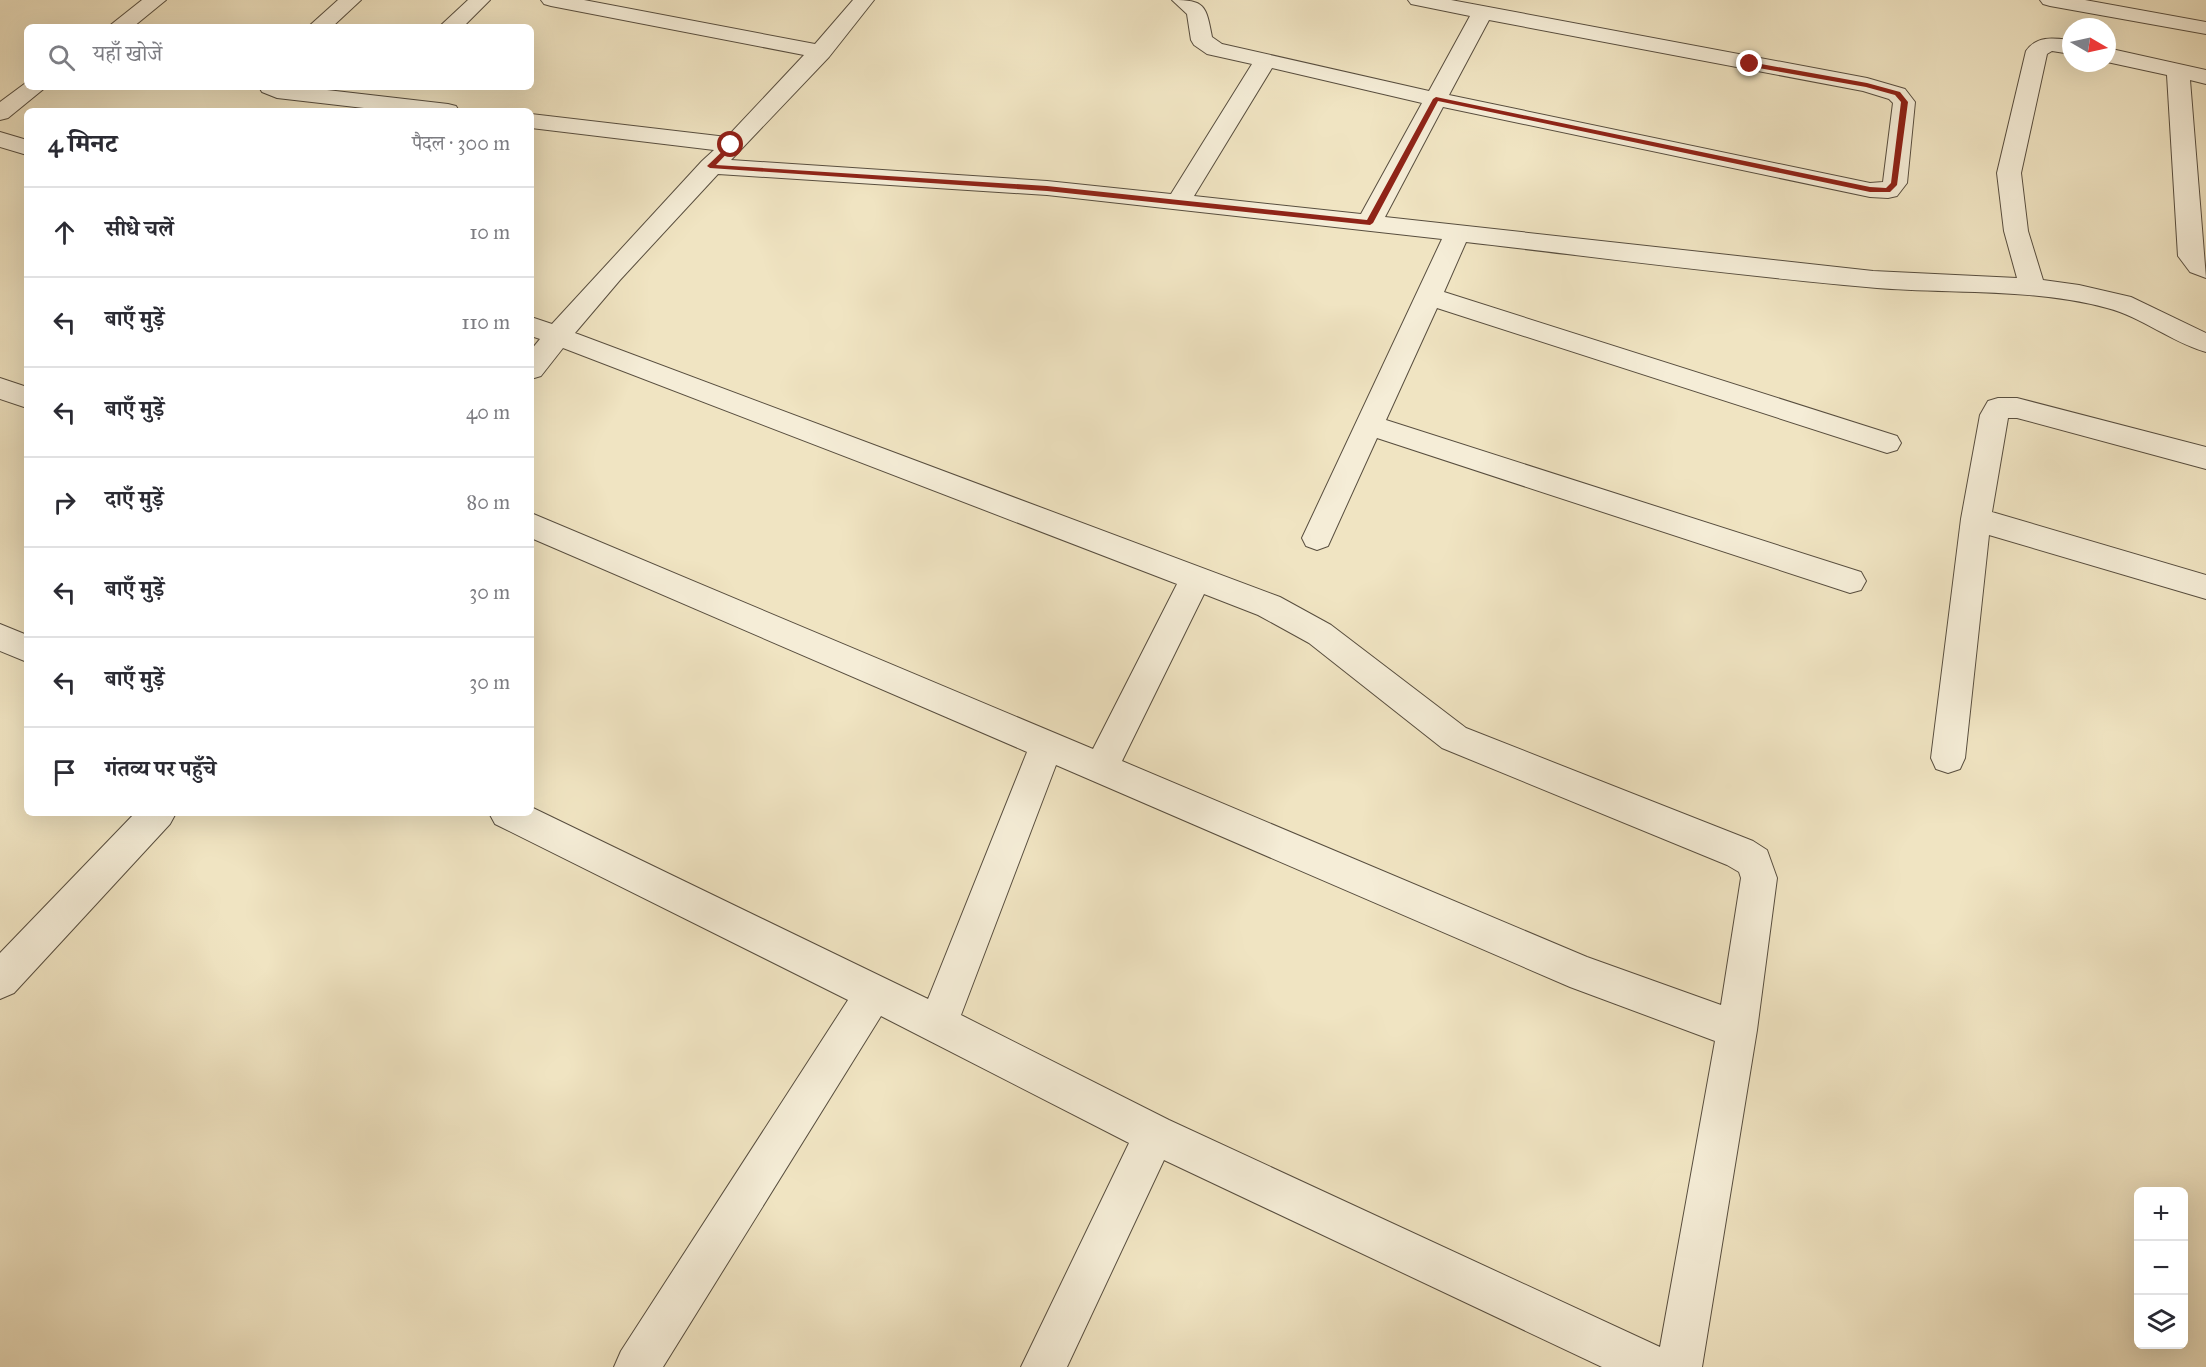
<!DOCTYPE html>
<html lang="hi">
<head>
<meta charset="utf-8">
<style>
	:root { --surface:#fff; --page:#f2f2f3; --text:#2b2b33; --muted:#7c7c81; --line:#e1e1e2 }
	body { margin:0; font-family:"IM FELL Great Primer","Noto Serif Devanagari",serif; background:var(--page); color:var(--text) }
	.controls { position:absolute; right:18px; bottom:18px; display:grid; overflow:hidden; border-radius:9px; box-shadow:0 6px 24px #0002 }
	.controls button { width:54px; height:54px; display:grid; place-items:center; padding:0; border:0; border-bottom:2px solid var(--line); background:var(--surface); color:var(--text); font:30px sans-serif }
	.compass { position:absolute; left:2062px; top:18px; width:54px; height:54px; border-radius:50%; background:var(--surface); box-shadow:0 6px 24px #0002; rotate:99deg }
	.stop { position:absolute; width:18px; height:18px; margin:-14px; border:4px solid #8f2418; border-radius:50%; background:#fff }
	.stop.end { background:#8f2418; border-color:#fff; box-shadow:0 2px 6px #0008 }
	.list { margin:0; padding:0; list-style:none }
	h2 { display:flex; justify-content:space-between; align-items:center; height:78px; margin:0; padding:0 24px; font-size:26px }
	h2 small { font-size:20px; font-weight:400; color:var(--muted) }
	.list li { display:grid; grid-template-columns:39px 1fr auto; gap:18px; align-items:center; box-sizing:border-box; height:90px; padding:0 24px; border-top:2px solid var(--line) }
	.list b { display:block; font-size:22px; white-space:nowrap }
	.list em { font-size:20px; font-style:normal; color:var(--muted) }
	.icon { flex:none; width:33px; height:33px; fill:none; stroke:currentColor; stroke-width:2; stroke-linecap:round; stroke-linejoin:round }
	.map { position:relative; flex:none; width:2206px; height:1367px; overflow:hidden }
	.search { position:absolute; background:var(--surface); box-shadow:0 6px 24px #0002; left:24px; top:24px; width:510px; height:66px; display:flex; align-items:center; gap:15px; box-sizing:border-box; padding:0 21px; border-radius:9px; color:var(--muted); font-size:22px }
	.panel { position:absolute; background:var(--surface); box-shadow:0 6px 24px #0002; left:24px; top:108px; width:510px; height:708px; border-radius:9px }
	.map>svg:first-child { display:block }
</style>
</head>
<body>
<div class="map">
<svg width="2206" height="1367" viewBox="0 0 2206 1367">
	<rect width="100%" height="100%" fill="#f0e4c2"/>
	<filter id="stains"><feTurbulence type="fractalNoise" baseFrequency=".00333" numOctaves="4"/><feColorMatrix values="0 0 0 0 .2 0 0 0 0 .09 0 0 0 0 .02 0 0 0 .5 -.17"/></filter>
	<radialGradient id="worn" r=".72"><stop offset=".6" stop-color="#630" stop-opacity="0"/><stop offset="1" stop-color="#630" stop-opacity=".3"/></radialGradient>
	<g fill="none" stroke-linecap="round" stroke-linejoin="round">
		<g stroke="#584e3f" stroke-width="2">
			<path id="street" d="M142 0H166L133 27H108Z
				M338 0H361L332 27H308Z
				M468 0H490L463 27H439Z
				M541 0H584L815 44 853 0H874L829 57 731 160 1047 181 1171 194 1252 64 1207 54 1194 45 1191 40 1187 14 1172 0C1205 0 1206 5 1212 37L1222 44 1429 91 1470 16 1411 4 1408 0H1451L1867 78 1905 89 1915 102 1907 183 1897 196 1888 198 1870 197 1443 107 1385 217 1873 271 2017 278 2004 231 1997 173 2026 51C2037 35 2054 38 2071 40V54L2052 51 2047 54 2021 173 2028 231 2043 280 2079 285 2131 297 2206 333V352C2171 342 2142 317 2107 308 2033 288 1953 294 1877 288 1740 276 1603 258 1466 242L1444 292 1897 436 1901 443 1897 450 1887 453 1437 308 1386 420 1861 572 1866 581 1861 590 1850 593 1377 438 1328 546 1317 550 1306 546 1302 538 1442 239 1047 195 718 174 620 280 575 333 1280 597 1331 625 1466 728 1753 841 1767 850 1777 878 1757 1030 1702 1367H1602L1164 1160 1067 1367H1021L1129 1143 881 1016 663 1367H614L621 1351 848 1000 495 824 489 813H531V807L928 999 1027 752 531 538V513L1093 749 1177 584 563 348 541 376 531 379V350L540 339 531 336V317L552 324 702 161 714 150 531 128V114L727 137 804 55 551 6 544 4ZM1489 20 1863 91 1889 99 1893 103 1883 182 1870 183 1449 95ZM1272 68 1422 103 1361 214 1194 196ZM1204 594 1258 615 1309 643 1442 748 1727 865 1739 872 1741 878 1721 1005 1587 957 1122 761ZM1056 765 1570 987 1715 1041 1660 1347 1169 1120 961 1015Z
				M2040 0H2085L2206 22V34L2050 6 2043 4Z
				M2107 48 2206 70V84L2190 80 2206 278 2190 272 2178 256 2167 75 2107 62Z
				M27 82V87H46L8 118 0 120V102Z
				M259 87H301L448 104 456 106 459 111H390L277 98 262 92Z
				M0 132 27 140V155L0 147Z
				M0 378 27 387V408L0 399Z
				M1998 398H2017L2206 447V469L2017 418H2008L1992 512 2206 575V599L1989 535 1965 758 1960 769 1948 773 1936 769 1931 758 1961 519 1980 415 1988 401Z
				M0 624 27 635V662L0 651Z
				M135 813H176L170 824 14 993 0 999V953Z"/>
		</g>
		<use href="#street" fill="#f5edd7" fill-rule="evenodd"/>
	</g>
	<path fill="#8f2418" d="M1750 62 1867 83 1900 92 1908 102 1897 185 1890 192H1870L1438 101 1373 223 1370 225 1047 191 710 168 707 166 731 143 735 145 716 165 1047 186 1367 220 1433 99 1436 97 1870 187 1886 188 1891 183 1901 102 1895 95 1866 87 1747 66Z"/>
	<rect width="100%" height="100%" filter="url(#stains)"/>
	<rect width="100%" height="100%" fill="url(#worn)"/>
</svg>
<div class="controls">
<button>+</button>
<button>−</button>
<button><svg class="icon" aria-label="layers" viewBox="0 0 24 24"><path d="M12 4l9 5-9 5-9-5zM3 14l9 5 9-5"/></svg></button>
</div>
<svg class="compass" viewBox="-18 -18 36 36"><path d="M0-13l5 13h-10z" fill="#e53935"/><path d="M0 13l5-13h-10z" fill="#7c7c81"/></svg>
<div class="stop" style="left:731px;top:145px"></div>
<div class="stop end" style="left:1750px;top:64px"></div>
<div class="search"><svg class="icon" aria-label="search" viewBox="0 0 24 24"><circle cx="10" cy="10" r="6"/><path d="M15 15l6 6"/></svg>यहाँ खोजें</div>
<section class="panel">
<h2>4 मिनट<small>पैदल · 300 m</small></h2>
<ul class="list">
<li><svg class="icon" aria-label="ahead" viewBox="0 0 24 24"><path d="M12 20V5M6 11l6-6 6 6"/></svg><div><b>सीधे चलें</b></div><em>10 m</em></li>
<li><svg class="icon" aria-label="left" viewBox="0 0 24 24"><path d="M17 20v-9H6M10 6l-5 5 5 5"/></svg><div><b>बाएँ मुड़ें</b></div><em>110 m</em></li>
<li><svg class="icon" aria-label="left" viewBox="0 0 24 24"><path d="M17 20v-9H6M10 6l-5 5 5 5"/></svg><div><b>बाएँ मुड़ें</b></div><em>40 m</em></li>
<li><svg class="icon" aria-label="right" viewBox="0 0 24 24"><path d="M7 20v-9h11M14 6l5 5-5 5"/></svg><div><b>दाएँ मुड़ें</b></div><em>80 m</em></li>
<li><svg class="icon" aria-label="left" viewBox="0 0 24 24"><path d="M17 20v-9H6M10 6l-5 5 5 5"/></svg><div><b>बाएँ मुड़ें</b></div><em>30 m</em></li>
<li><svg class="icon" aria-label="left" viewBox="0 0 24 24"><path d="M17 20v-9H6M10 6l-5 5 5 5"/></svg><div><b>बाएँ मुड़ें</b></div><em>30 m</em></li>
<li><svg class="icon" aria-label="arrive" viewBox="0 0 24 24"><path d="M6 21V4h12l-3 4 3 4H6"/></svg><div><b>गंतव्य पर पहुँचे</b></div></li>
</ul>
</section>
</div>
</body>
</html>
